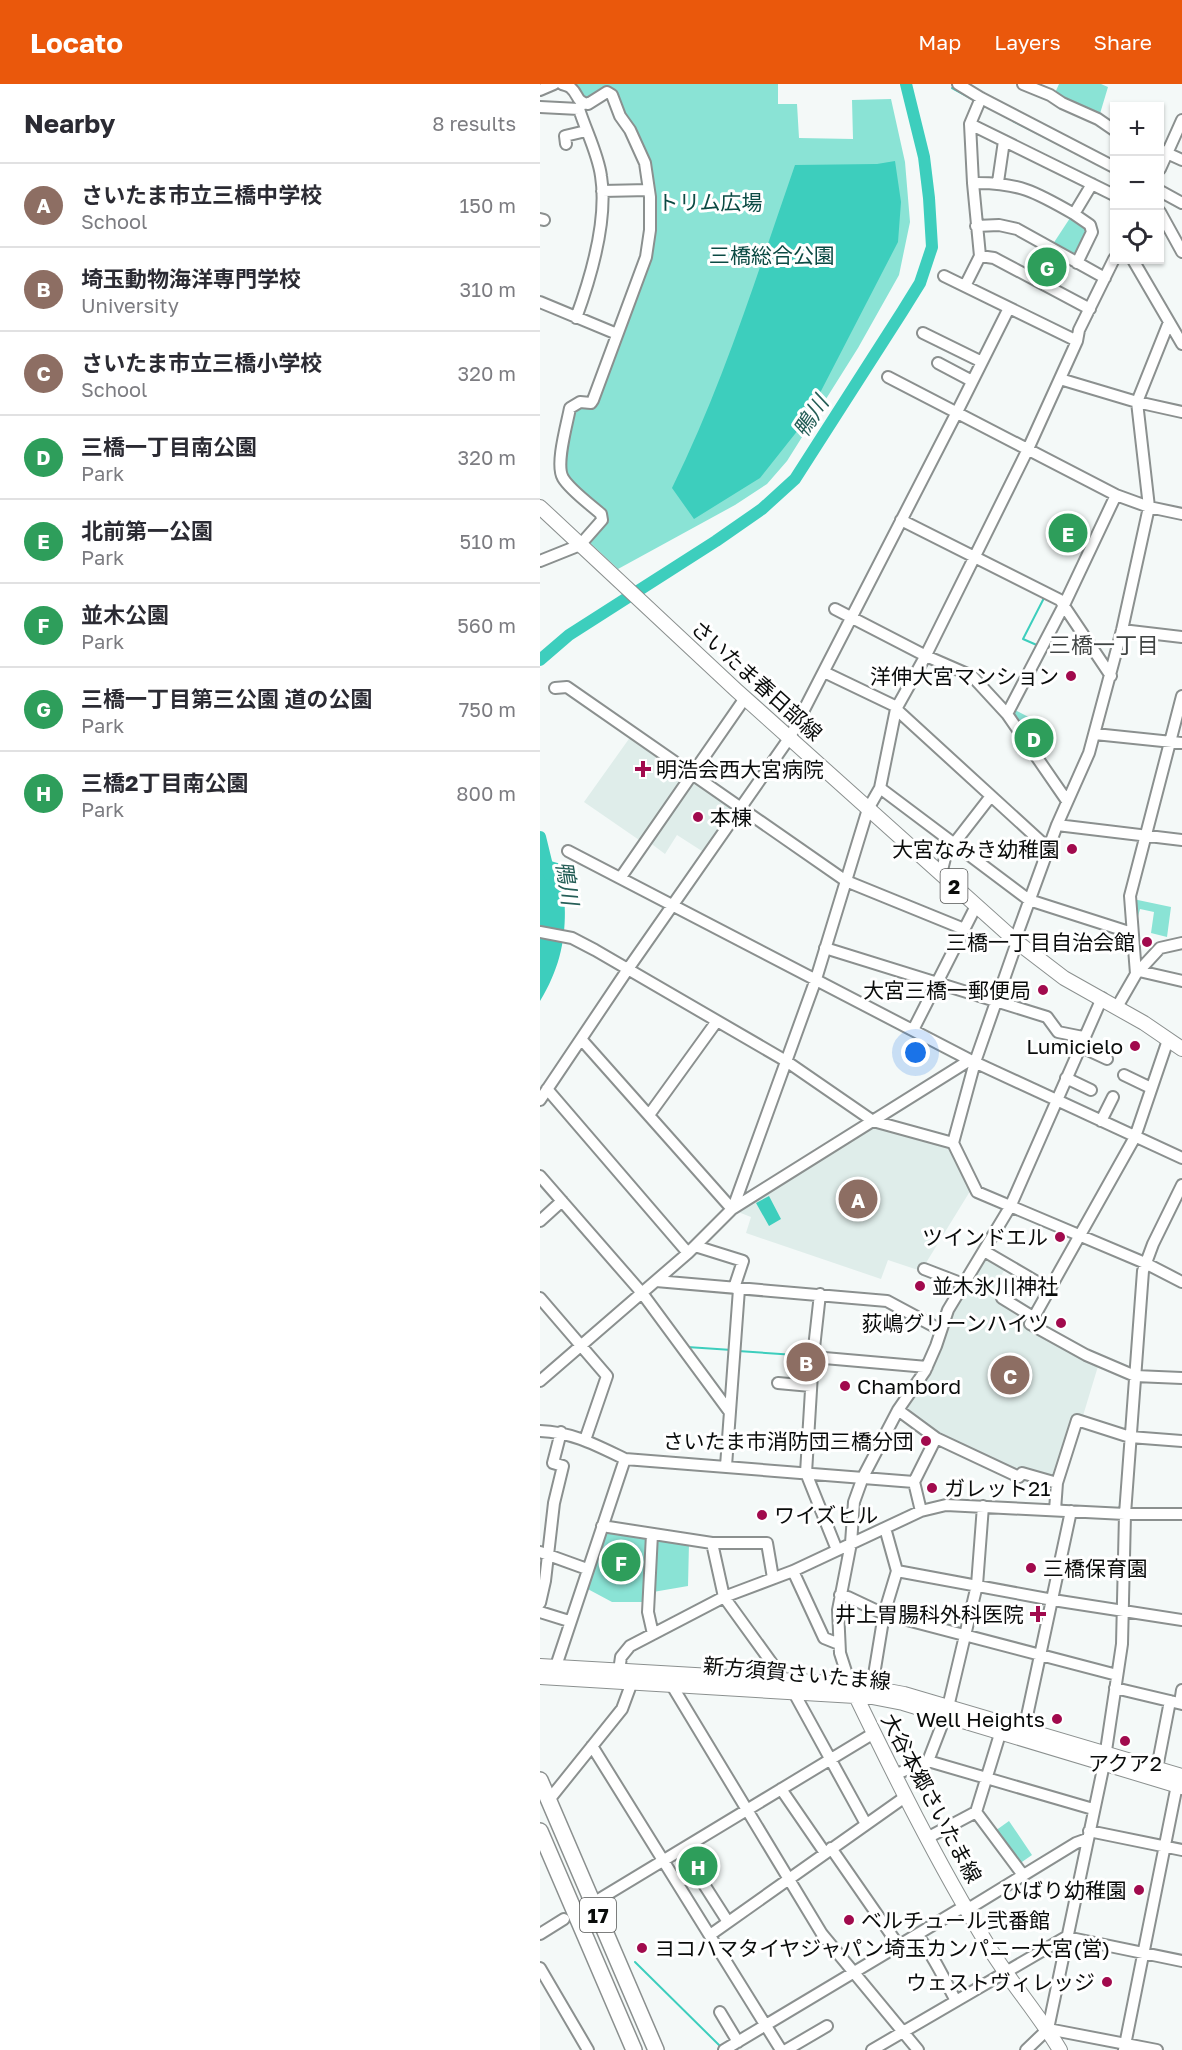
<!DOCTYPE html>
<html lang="en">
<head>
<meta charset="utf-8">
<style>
	:root { --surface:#fff; --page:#f2f2f3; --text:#2b2b33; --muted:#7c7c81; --line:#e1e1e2; --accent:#ea580c }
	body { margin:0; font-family:"Golos Text","Noto Sans JP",sans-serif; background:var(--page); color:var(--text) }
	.controls { position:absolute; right:18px; top:18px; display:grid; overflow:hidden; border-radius:0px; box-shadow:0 2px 4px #0004 }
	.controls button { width:54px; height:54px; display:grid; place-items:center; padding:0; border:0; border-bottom:2px solid var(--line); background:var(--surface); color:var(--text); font:30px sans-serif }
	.you { position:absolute; left:376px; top:969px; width:21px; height:21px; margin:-15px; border:4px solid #fff; border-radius:50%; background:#1a73e8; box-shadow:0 0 0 9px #1a73e833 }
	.badge { display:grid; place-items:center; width:39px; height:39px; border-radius:50%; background:var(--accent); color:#fff; font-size:20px; font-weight:700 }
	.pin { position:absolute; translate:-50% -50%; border:3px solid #fff; box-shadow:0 2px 6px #0006 }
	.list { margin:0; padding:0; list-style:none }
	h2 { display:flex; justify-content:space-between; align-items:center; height:78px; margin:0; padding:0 24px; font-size:26px }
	h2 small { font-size:20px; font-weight:400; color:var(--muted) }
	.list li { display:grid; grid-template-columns:39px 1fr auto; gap:18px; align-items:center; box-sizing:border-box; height:84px; padding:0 24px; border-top:2px solid var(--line) }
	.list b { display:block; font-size:22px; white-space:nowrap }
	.list p { margin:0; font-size:20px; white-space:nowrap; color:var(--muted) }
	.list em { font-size:20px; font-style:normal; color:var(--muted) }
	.icon { flex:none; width:33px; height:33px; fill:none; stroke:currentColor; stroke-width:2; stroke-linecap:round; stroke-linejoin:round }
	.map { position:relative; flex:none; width:642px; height:1966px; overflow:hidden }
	header { display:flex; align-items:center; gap:36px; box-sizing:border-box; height:84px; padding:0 30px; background:var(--accent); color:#fff }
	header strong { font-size:28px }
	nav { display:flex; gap:33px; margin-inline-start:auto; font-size:21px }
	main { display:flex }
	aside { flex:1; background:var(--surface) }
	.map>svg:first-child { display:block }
</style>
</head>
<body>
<header>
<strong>Locato</strong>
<nav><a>Map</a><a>Layers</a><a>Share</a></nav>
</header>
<main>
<aside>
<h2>Nearby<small>8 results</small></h2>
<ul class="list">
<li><span class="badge" style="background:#8d6e63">A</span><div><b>さいたま市立三橋中学校</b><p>School</p></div><em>150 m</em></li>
<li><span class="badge" style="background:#8d6e63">B</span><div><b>埼玉動物海洋専門学校</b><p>University</p></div><em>310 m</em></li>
<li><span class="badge" style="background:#8d6e63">C</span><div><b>さいたま市立三橋小学校</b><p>School</p></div><em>320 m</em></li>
<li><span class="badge" style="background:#2e9e5b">D</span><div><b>三橋一丁目南公園</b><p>Park</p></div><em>320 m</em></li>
<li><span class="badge" style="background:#2e9e5b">E</span><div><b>北前第一公園</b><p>Park</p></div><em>510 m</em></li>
<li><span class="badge" style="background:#2e9e5b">F</span><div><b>並木公園</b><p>Park</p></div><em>560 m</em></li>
<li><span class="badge" style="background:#2e9e5b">G</span><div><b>三橋一丁目第三公園 道の公園</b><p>Park</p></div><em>750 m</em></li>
<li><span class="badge" style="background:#2e9e5b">H</span><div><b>三橋2丁目南公園</b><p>Park</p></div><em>800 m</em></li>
</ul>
</aside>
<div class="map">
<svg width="642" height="1966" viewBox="0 0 642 1966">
	<rect width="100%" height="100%" fill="#f4f9f8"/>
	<path fill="#dfedea" d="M91 652 197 725 165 769 137 751 125 770 105 755 102 758 44 718Z
		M338 1041 412 1065 432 1104 381 1187 348 1176 341 1195 206 1149 211 1133 193 1126 329 1042Z
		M444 1173 466 1183 450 1211 490 1233 559 1279 542 1335 534 1332 516 1395 478 1389 407 1355 363 1327 409 1230Z"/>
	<path fill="#8ae3d5" d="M30 0H238V20H257L259 54 313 55 312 16 351 15 365 78 370 138 359 191 318 264 247 377 227 400 195 421 78 485 47 456 64 437 26 394 23 383 33 325 49 321 99 199 113 108 74 10C50 15 47 21 30 0Z
		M519 0H561L568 3 559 33 514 11Z
		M532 131 549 147 537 172 511 163Z
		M475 626 506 642 496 666 472 633Z
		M593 815 631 823 627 853 611 849 614 828 600 825 597 836 598 843H595Z
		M64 1446 110 1453 106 1518H72L44 1503Z
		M114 1453 149 1459 148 1502 113 1508Z
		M469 1737 492 1771 479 1780 455 1747Z"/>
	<path fill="#3dcebd" d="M355 77 361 118 358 158 266 336 220 394 154 435 132 404C183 301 217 190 255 81L337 80Z
		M0 774 21 780C28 832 28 871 0 917Z
		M229 1112 241 1135 229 1142 216 1119Z"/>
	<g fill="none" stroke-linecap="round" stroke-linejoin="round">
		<path stroke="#3dcebd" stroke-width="2" d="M412 4 434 16
			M473 37 548 75
			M499 562 483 555 505 512
			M147 1263 192 1266
			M198 1267 270 1272
			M95 1878 180 1962"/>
		<path stroke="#3dcebd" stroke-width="12" d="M0 576 29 551 176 457 222 425 255 395 362 228 380 199 392 163 389 114 384 73 366 0
			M0 753 9 790"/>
		<g stroke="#8b908f" stroke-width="14">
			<path id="minor" d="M418 0 441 14 574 83
				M483 0 510 11 522 19 558 35 574 46
				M0 6 14 0
				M0 23 39 25
				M430 40 574 111
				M26 60 25 52 46 47
				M620 66 642 76
				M620 85 642 36
				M458 98 464 57
				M433 99C478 98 496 108 534 130L552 100
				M62 107 109 106
				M620 107 642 119
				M620 128 642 168
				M534 130 550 141 552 148 537 179
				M0 135 4 136
				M436 142 459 141 477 145 565 194
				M440 172 454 174 550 225
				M593 176 642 260
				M404 192 537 257
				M425 202 440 172 433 99 430 40 441 14
				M0 218 77 250
				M36 234C51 193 68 136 61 92 58 70 46 47 39 25L42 19
				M383 249 442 278
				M398 279 432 297
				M348 293 576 411 609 423 642 430
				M520 295 597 318 642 328
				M361 436 520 516 571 592
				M0 477 40 461 62 436 61 430C51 421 30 406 23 394 15 381 27 340 30 324L40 318 51 319 53 316 106 173 110 146V113L105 79 90 46 80 32 72 11 67 8 48 20C36 18 39 11 31 4 29 2 25 1 22 0
				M295 525 386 572 432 592 467 630 527 717
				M582 546 642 553
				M284 588 357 623
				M15 604 27 603 306 797 424 845
				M356 625 509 765
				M467 630 524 521 576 411
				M555 650 642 659
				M340 704 489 816 592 849
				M517 741 642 756
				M28 767 430 976 642 1074
				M401 790 406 770 451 712
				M81 793 205 614
				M0 848 32 854 55 866 246 977 333 1037 413 1059 437 1108 605 1179 642 1198
				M475 856 517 741 549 669 582 546 609 423 597 318 629 238
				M285 864 507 933 518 948 543 953
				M599 887 642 897
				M596 890 590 812 642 612
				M577 923 596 890 620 864 642 859
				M373 946 436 822
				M41 955 192 1125 430 976
				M628 956 595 1053 490 1240 546 1271 595 1292 642 1294
				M539 962 567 975
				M584 991 611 1004
				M526 994 551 1006
				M7 1005 148 1169
				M0 1016 88 885 250 653 417 328 469 224
				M109 1031 177 937
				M561 1037 573 1013
				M413 1059 435 978 477 858
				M0 1092 102 1209 189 1327
				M0 1137 22 1117
				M155 1162 203 1177 194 1204
				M444 1167 509 1205
				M384 1185 423 1200
				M116 1197 347 1217 401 1246
				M280 1210 273 1273 266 1389 297 1466
				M0 1214 67 1292 45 1356
				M462 1214 493 1233
				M273 1273 387 1283
				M0 1297 148 1169 193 1124 276 895 328 725 340 704 356 625 385 573 488 365 537 257 539 246 574 175
				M238 1299 271 1302
				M358 1326 396 1354 479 1393 482 1389 517 1399
				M0 1347C32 1348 56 1361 85 1375L374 1398
				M186 1382 199 1205
				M515 1426 517 1399 537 1336 590 1353 642 1357
				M381 1427 374 1398 396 1354
				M62 1442 172 1459H227L233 1494
				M112 1450 108 1528 113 1550
				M172 1459 184 1513 244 1596
				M0 1468 47 1485
				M253 1487 284 1554 299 1560
				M357 1487 513 1516 642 1536
				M300 1511 308 1513 344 1530 577 1591
				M0 1519 5 1497 14 1419 23 1382 13 1379 21 1348
				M0 1528 29 1537
				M16 1582 85 1375
				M79 1587 81 1573 90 1562 184 1513 253 1487 381 1427 406 1421 585 1430H642
				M131 1600 282 1850 378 1966
				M310 1600 300 1569 298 1526 311 1459 314 1418 323 1393 358 1326 385 1287 396 1262 408 1226 470 1123 562 914
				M332 1603 344 1530 357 1487 345 1444
				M575 1604 642 1620
				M253 1607 326 1740
				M640 1619 642 1606
				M408 1623 437 1501 443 1422
				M484 1646 531 1427
				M52 1662 241 1966
				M388 1677 553 1725
				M617 1684 630 1617
				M354 1691 388 1677 405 1633
				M241 1705 285 1769
				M8 1717 82 1625 92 1598
				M436 1728 483 1791
				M549 1747 642 1766
				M387 1754 436 1728 460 1650
				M291 1764 359 1862
				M138 1799 156 1788 188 1838
				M53 1819 334 1649
				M0 1850 24 1835
				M170 1851 365 1713
				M377 1851C393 1870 404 1895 416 1917
				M0 1884 48 1966
				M180 1928 198 1958
				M508 1945 617 1966
				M184 1966 418 1826 433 1822 536 1759 547 1755
				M246 1966 287 1942
				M332 1966 526 1853 642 1877
				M486 1966 508 1945 564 1680 582 1560 585 1430 603 1187 613 1160 642 1101
				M584 1966 637 1701"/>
		</g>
		<g stroke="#8b908f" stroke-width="16">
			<path id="major" d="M0 423 196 606 477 858 524 894 604 939 642 965
				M0 1582 310 1600 364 1610 642 1692
				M0 1593 332 1613 363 1619 642 1703
				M312 1604C354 1691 397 1778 447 1860 469 1897 498 1929 520 1966"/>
		</g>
		<g stroke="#8b908f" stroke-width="18">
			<path id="highway" d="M0 1696 116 1966
				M0 1747 94 1966"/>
		</g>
		<use href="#minor" stroke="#fff" stroke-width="10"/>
		<use href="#major" stroke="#fff" stroke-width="14"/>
		<use href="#highway" stroke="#fff" stroke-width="15"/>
	</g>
	<g fill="#a10a4d" stroke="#fff" stroke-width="2">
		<circle cx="531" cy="592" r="6"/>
		<path d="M100 676h6v6h6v6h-6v6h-6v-6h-6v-6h6z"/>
		<circle cx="158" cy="733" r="6"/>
		<circle cx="532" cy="765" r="6"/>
		<circle cx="607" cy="858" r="6"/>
		<circle cx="503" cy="906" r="6"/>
		<circle cx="595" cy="962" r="6"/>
		<circle cx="520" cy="1153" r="6"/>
		<circle cx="380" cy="1202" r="6"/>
		<circle cx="521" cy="1239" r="6"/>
		<circle cx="305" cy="1302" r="6"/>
		<circle cx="386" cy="1357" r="6"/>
		<circle cx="392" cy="1404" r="6"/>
		<circle cx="222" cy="1431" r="6"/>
		<circle cx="491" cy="1484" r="6"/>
		<path d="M495 1521h6v6h6v6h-6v6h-6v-6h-6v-6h6z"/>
		<circle cx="517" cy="1635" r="6"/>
		<circle cx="585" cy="1657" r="6"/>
		<circle cx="599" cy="1806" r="6"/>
		<circle cx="309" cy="1836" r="6"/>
		<circle cx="102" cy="1864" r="6"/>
		<circle cx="567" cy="1898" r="6"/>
	</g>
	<g text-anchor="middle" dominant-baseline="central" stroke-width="6" stroke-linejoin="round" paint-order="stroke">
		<g fill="#fff" stroke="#545554" stroke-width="1.5">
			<rect x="400.5" y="785" width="27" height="34" rx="4.5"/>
			<rect x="40" y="1814" width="36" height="34" rx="4.5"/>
		</g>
		<g font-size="20" font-weight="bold" fill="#0a0c0b">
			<text x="414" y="802">2</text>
			<text x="58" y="1831">17</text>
		</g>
		<g font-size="21" fill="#0b4a43" stroke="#fff">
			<text x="170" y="118">トリム広場</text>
			<text x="232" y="171">三橋総合公園</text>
		</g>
		<g font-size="21" fill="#0a0c0b" stroke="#fff" text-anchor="end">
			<text x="519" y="592">洋伸大宮マンション</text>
			<text x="116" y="685" text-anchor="start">明浩会西大宮病院</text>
			<text x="170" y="733" text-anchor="start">本棟</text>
			<text x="520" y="765">大宮なみき幼稚園</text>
			<text x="595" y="858">三橋一丁目自治会館</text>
			<text x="491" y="906">大宮三橋一郵便局</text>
			<text x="583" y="962">Lumicielo</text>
			<text x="508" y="1153">ツインドエル</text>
			<text x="392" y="1202" text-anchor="start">並木氷川神社</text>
			<text x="509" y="1239">荻嶋グリーンハイツ</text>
			<text x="317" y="1302" text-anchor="start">Chambord</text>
			<text x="374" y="1357">さいたま市消防団三橋分団</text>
			<text x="404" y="1404" text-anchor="start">ガレット21</text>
			<text x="234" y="1431" text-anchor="start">ワイズヒル</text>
			<text x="503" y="1484" text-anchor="start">三橋保育園</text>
			<text x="484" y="1530">井上胃腸科外科医院</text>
			<text x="505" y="1635">Well Heights</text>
			<text x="585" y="1679" text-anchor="middle">アクア2</text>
			<text x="587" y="1806">ひばり幼稚園</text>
			<text x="321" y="1836" text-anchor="start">ベルチュール弐番館</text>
			<text x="114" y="1864" text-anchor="start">ヨコハマタイヤジャパン埼玉カンパニー大宮(営)</text>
			<text x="555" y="1898">ウェストヴィレッジ</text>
		</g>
		<g font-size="21" fill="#0a0c0b" stroke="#fff">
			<text transform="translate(217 596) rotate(42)">さいたま春日部線</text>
			<text transform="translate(257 1589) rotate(5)">新方須賀さいたま線</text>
			<text transform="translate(392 1714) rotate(62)">大谷本郷さいたま線</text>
		</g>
		<g font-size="22" font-style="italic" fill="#255e57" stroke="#fff">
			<text transform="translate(270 332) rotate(-57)">鴨川</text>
			<text transform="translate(28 799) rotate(81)">鴨川</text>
		</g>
		<g font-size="22" fill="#414544" stroke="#fff">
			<text x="564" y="560">三橋一丁目</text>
		</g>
	</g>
</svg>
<div class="controls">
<button>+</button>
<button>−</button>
<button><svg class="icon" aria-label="locate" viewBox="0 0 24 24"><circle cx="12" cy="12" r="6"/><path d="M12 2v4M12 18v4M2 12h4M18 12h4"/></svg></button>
</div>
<div class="you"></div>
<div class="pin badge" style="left:318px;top:1115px;background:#8d6e63">A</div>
<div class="pin badge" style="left:266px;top:1278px;background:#8d6e63">B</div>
<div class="pin badge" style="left:470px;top:1291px;background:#8d6e63">C</div>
<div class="pin badge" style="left:494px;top:654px;background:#2e9e5b">D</div>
<div class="pin badge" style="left:528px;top:449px;background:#2e9e5b">E</div>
<div class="pin badge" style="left:81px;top:1478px;background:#2e9e5b">F</div>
<div class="pin badge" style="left:507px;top:183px;background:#2e9e5b">G</div>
<div class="pin badge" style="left:158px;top:1782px;background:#2e9e5b">H</div>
</div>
</main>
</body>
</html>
